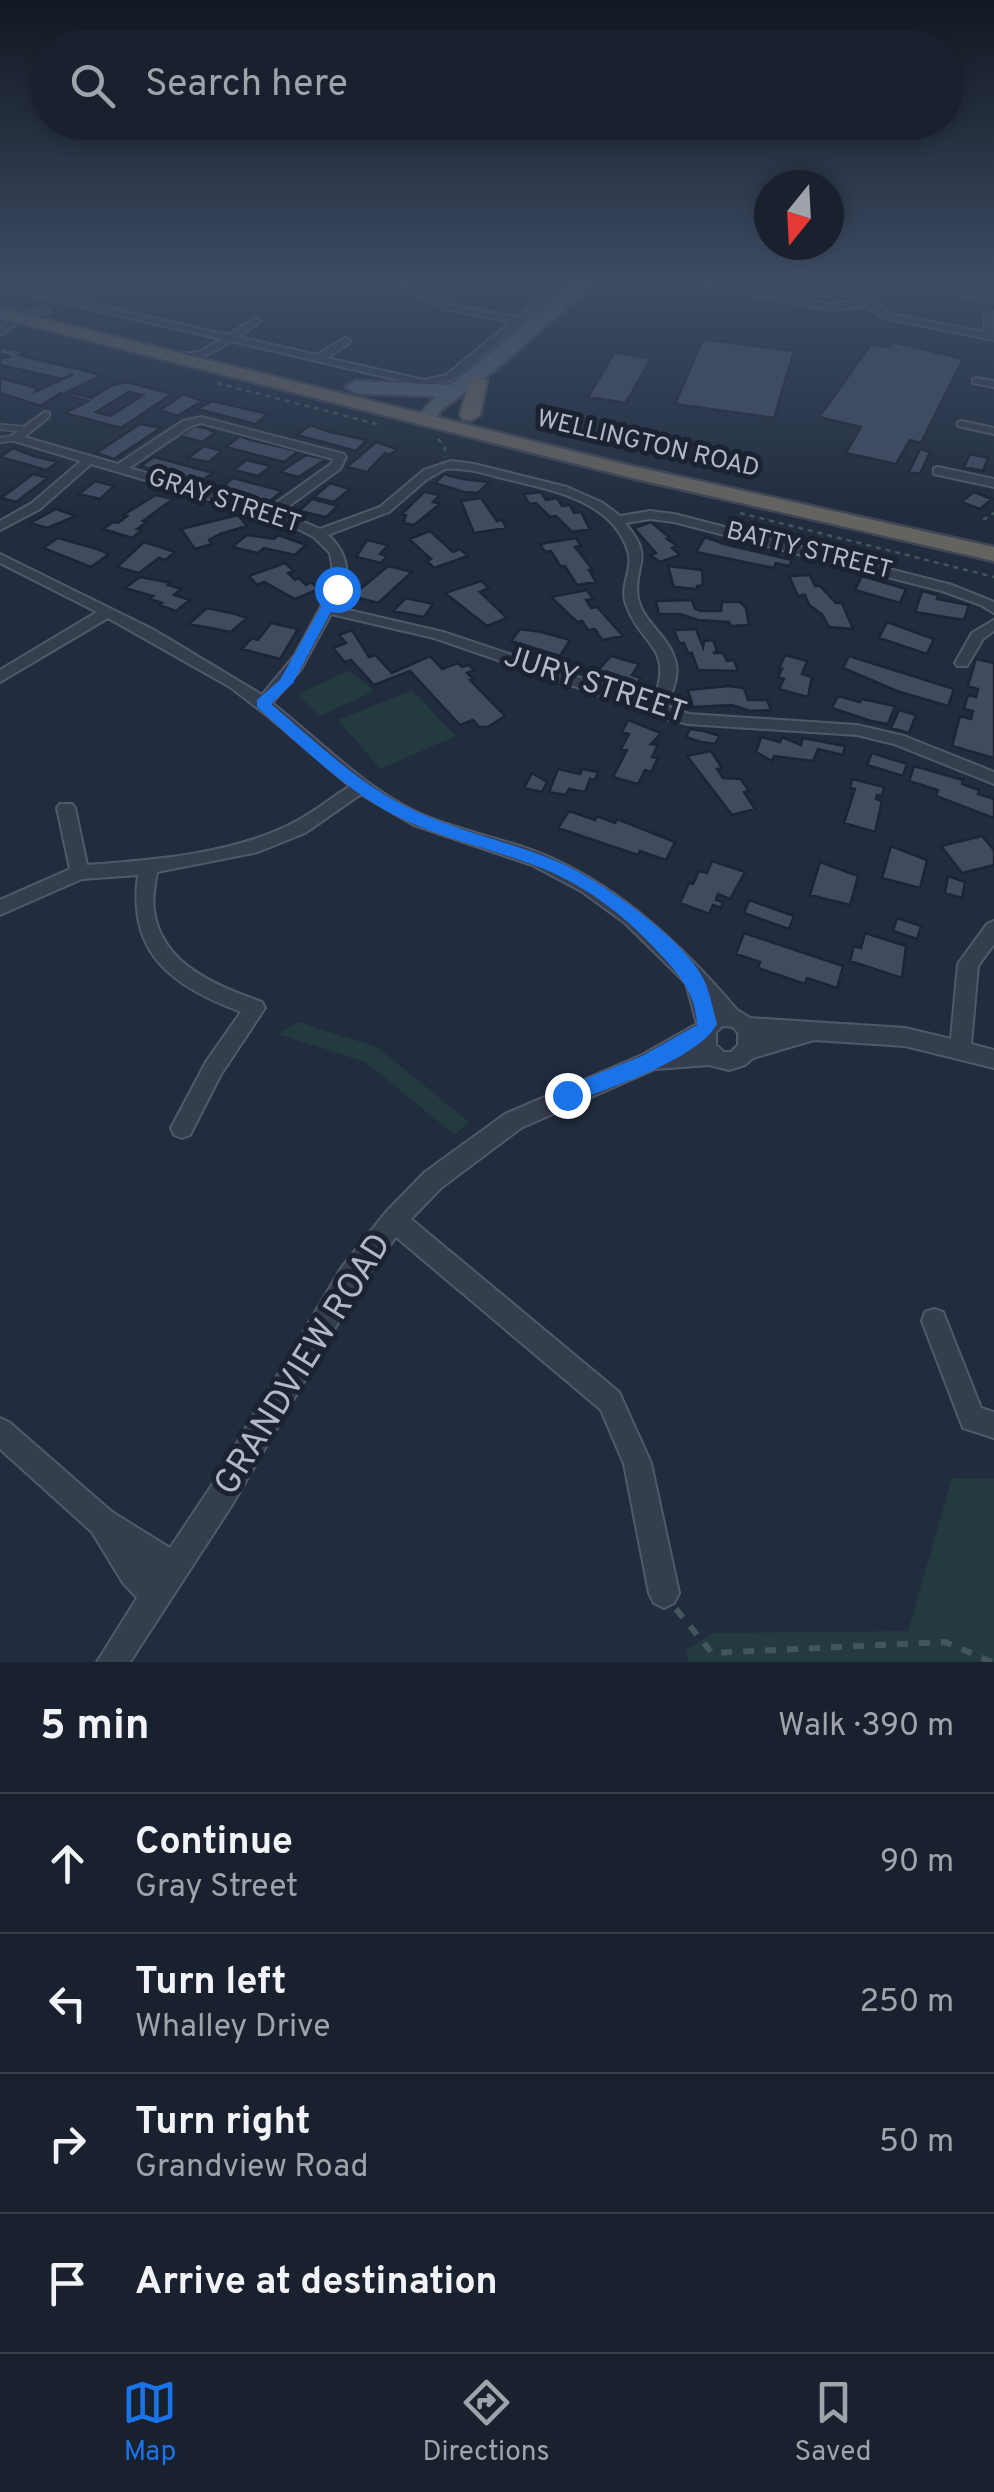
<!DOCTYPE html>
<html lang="en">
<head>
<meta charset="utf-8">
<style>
	:root { --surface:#19212e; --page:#222936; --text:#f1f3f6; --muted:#9fa3aa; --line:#373e4a; --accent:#1a73e8 }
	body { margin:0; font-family:Overpass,sans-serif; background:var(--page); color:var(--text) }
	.compass { position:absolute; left:754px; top:170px; width:90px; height:90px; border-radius:50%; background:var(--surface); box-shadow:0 5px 15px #0003; rotate:198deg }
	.stop { position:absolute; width:30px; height:30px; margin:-22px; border:8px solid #1a73e8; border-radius:50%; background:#fff }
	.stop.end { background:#1a73e8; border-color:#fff; box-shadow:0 2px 10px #0008 }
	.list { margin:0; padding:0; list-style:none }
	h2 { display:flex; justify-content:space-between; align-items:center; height:130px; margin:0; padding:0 40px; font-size:42px }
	h2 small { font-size:32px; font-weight:400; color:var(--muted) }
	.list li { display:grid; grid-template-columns:65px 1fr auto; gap:30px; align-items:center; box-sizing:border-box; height:140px; padding:0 40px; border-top:2px solid var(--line) }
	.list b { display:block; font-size:38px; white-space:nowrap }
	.list p { margin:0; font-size:32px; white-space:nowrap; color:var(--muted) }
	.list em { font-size:32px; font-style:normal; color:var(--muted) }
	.icon { flex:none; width:55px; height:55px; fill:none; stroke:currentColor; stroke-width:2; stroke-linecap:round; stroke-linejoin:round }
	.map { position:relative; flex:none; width:994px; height:1662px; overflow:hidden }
	.search { position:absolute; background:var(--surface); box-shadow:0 5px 15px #0003; left:30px; right:30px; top:30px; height:110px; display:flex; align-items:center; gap:25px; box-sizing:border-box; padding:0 35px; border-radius:55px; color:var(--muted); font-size:38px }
	.sheet { height:690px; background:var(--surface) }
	nav { display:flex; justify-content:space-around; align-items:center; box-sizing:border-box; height:140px; border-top:2px solid var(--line); background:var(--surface); font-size:28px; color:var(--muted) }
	nav a { display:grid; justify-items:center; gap:5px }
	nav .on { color:var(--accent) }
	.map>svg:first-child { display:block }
</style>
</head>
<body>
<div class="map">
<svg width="994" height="1662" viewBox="0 0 994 1662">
	<rect width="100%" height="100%" fill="#212c3e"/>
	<path fill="#233a3f" d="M350 670 374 691 320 716 298 694Z
		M412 690 456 736 380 769 338 720Z
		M298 1022 377 1047 469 1122 455 1135 365 1062 278 1034Z
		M952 1478 994 1479V1662H689L686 1650 713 1633 908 1631Z"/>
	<path fill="#404b60" stroke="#1d2535" stroke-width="2.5" fill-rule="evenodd" d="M812 289 839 294 841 290 851 291 846 299 834 297 832 300 807 296Z
		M703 339 794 351 774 418 675 404Z
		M894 342 963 359 921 443 910 440 896 464 846 453 861 427 819 417 871 344 889 347Z
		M0 347 25 352 19 355 102 375 67 392 91 398 113 385 127 382 172 394 121 428 65 413 88 401 60 393 41 406 0 393V378L37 388 35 392 73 374 62 379 0 365V358L11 357 0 354ZM129 392 143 395 110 416 96 412Z
		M614 353 651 358 626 403 588 397Z
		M184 394 202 401 177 416 160 410Z
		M212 401 268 414 256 424 197 409Z
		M140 424 161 428 114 459 96 453Z
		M310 425 330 432 367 440 356 451 297 435Z
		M194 426 206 428 215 433 202 442 180 436Z
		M240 436 251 440 299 451 284 462 226 447Z
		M376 442 397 449 390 455 385 453 367 472 347 467Z
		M204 446 222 451 209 462 188 458Z
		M13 448 34 456 58 462 46 470 0 457Z
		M920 449 930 452 920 474 909 472Z
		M970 454 988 458 983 471 964 467Z
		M306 455 327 459 298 477 280 472Z
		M154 457 213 473 199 482 141 466Z
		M246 460 271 466 258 476 234 470Z
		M33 474 48 478 16 502 1 498Z
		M444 474 462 479 489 482 478 493 464 492 435 483Z
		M233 478 282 491 269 502 219 489Z
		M95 481 114 486 100 499 79 494Z
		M330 483 350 489 334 502 314 497Z
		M424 492 440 495 433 502 440 504 414 525 404 523 406 515 402 514Z
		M541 492 546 500 557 498 562 506 570 505 574 513 581 512 590 529 572 532 556 516 550 517 536 503 529 504 524 494Z
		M974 492 992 499 980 509 961 502Z
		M156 495 173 499 143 521 147 522 137 529 142 530 132 538 103 529 113 522 118 523 127 516 123 515Z
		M481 498 497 521 502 520 506 528 474 533 461 501Z
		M312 499 338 506 326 517 299 511Z
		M56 509 76 516 47 528 30 523Z
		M238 515 247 526 220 534 209 540 212 544 195 549 181 529Z
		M651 522 670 538 667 539 677 546 672 548 680 555 660 562 650 555 656 553 634 528Z
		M430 531 453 552 460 549 468 556 434 568 427 561 431 559 409 539Z
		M247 535 274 539 278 535 306 545 295 555 264 548 258 553 232 547Z
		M705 537 724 544 792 560 789 566 776 563 774 568 696 552Z
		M58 538 97 549 109 554 91 567 43 548Z
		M576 538 581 546 575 547 593 570H589L596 582 577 585 565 566 561 567 551 551 545 552 540 544Z
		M367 540 388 545 380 554 387 556 381 563 356 557Z
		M144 542 175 552 165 560 159 558 139 573 117 567Z
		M285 563 294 571 288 573 295 580 299 578 306 585 311 582 319 589 295 599 264 582 257 585 249 576Z
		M388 566 412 572 378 603 352 596Z
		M668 566 702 570 703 585 697 586 698 589 674 587Z
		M810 575 815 586H820L836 603H842L853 629 829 627 822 614 809 605 805 595 798 596 789 576Z
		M862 576 906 589 900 603 855 590Z
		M140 577 171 583 168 585 181 589 174 595 190 600 176 611 159 605 162 603 150 599 153 596 125 588Z
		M481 581 489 588 480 592 507 618 487 626 445 593Z
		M587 590 593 599 586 600 591 608 597 607 623 636 602 640 595 629 588 630 582 621 577 622 551 597Z
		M922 591 938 595 937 599 969 605 964 620 915 612Z
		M406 598 433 604 424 617 393 611Z
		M692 600 695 609 701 611H721L722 602H740L746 608 749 625 730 626 729 622 698 620 680 614H659L656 601Z
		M207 608 235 614 247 618 231 632 189 624Z
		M887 622 934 639 927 654 879 638Z
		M271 623 298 629 280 659 242 649 252 638 258 640Z
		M520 629 541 632 570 640 560 656 511 641Z
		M696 629 703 647 704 641 713 640 717 651 713 653H723L727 661 734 660 738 671 698 670 692 653H688L684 643H679L674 630Z
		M352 630 369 657 375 655 392 673 430 656 442 669 458 663 462 667 469 665 474 670 467 673 473 679 470 680 505 716 488 727H479L473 720 460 725 410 671 374 685 351 660 345 662 333 648 346 643 339 635Z
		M785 655 807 661 802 674 812 677 808 697 779 689 784 679 778 677 782 669H779Z
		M611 656 639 664 632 675 641 678 635 687 594 675Z
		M849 656 954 689 948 706 897 691 843 668Z
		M976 659 994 663V758L952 746 960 716 971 719 973 711 964 709 968 695 976 697 978 689 968 686Z
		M728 686 744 688 748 700H767L771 710 750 711 732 705 693 707 688 690Z
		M838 696 860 702 862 699 895 706 888 724 871 721 832 708Z
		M899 710 916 715 909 733 891 728Z
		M628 720 661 733 651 744 658 745 652 757 658 758 651 772 645 770 638 784 613 777 627 750 621 749 629 734 622 732Z
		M690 729 704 731 720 736 715 744 701 742 686 737Z
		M761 737 780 742 782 737 801 745 803 738 845 746 843 755 818 749 813 761 774 756 772 761 756 752Z
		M711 751 722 768 717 769 723 778 741 779 749 791 744 792 755 809 732 815 687 756Z
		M872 753 907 764 903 776 867 765Z
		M914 766 963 780 962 784 979 790 978 794 994 799V818L936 796 938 790 909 781Z
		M558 769 580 774 582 769 598 772 595 780 590 779 585 792 569 789 566 795 549 792Z
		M532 773 547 782 542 792 524 788Z
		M852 779 884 787 882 796 877 795 876 799 882 801 875 832 844 823 855 789 850 788Z
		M569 811 595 820 597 816 615 823 617 819 675 842 666 860 640 851 638 855 558 828Z
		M982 836 994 850V865L962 873 941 846Z
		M891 846 927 860 920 888 882 878Z
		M712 861 745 872 730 899 718 894 716 900 723 902 721 908 713 905 709 914 680 903 689 883 693 884 699 871 707 873Z
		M820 862 858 876 850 905 810 895Z
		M948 876 965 882 962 898 945 893Z
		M749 900 794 916 789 929 744 913Z
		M897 918 921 926 917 939 893 931Z
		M744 933 843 966 837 988 807 978 805 984 758 968 760 962 736 954Z
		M865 933 906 946 902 978 850 961 854 946 861 948Z"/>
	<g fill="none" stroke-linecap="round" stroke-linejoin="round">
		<g stroke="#515969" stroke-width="8">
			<path id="service" d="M0 427 23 429
				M0 440 15 438"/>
		</g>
		<g stroke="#515969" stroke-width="4">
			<path id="minor" d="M0 283 228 335 256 318 261 321 259 323 238 337 317 355 345 338 350 341 349 343 327 358 424 380 446 375 511 322 445 309 416 294 334 286 330 283 414 288 413 283H421L425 292 451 305 517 317 559 283H569L526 319V323L521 324 454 379 424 386 231 341C211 354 189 366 166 357L167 355 200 352 221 339 0 288Z
				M692 283H710L830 304 860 301 874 283H882L869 299 890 314 984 332 985 314 993 312 994 340 884 318 866 306 830 310Z
				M897 283H915L994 296V302Z
				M45 307 50 310 48 312 17 323 0 335V327L11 319Z
				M977 378 994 381V387L973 383V379Z
				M45 412 49 413V417L24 437 118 464 183 421 201 417 344 454 346 457 340 469 281 512 320 529 380 507 424 470 451 461 474 464 567 487 603 503 620 516 650 511 674 514 952 585 994 602V613L981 605 942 591 674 522 650 519 625 523C657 560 632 565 638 598 643 623 669 636 675 660 680 675 672 692 667 706L689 714 857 725 904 736 994 772V784L894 744 857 735 688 724 651 715 649 712 434 638 331 614 301 669 272 703C318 739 359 783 412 810 453 830 499 837 542 854 618 885 685 948 737 1010L750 1018 905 1028 951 1039 958 964 987 924 994 921V944L978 966 971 1044 994 1050V1068L905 1046 814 1040 753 1058 745 1065 729 1070 709 1065 655 1069 521 1128 441 1188 411 1219 619 1392 651 1463 679 1593 674 1603 664 1608 654 1603 649 1593 624 1464 601 1410 396 1237 360 1285 232 1505 130 1662H97L137 1598 123 1583 92 1532 0 1449V1418L9 1422 112 1512 170 1548 212 1485 342 1267 386 1212 425 1172 505 1114 642 1055 697 1024 686 983 625 923 581 891 532 865 414 825 361 794 305 833 258 852 157 872C155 885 152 898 154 911 162 965 217 986 262 1002L265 1008 220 1076 190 1135 182 1138 174 1135 171 1128 206 1062 241 1012C173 986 127 955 138 875L82 879 0 915V900L70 869 57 808 60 804H72L75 808 87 865C153 860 232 854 291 824 312 814 331 798 350 786L269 717 230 687 108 618 0 682V670L97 612 0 563V554L154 630 262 695 295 655 328 594 334 577 330 553 314 537 278 519 91 464 40 509 0 530V521L32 503 81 461 11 440V436ZM201 423 333 459 331 464 269 508 129 468 191 426ZM445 469C466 467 486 474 506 479 551 490 612 500 628 551 634 569 619 586 626 604 642 649 675 645 653 702L443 632 335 607C350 580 352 557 328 535L389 512 426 480ZM723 1026 733 1027 738 1033V1045L731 1052H724L716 1045V1032Z
				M962 421 994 428V434L958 426V422Z
				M938 467 994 479V487L934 474V468Z
				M994 620V631L983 639 967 666H957L955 663 972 633Z
				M934 1309 943 1312 981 1408 994 1412V1438L963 1428 922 1321 925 1312Z"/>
		</g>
		<g stroke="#3f4757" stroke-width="5">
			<path id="primary" d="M577 283H594L494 371 441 410 432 424 425 426 415 420 436 396 355 393 346 387 355 381 451 385Z"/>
		</g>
		<g stroke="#3e4656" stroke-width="5">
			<path id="trunk" d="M0 308 632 466 994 547V561L632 478 0 318Z
				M478 376 487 381 480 415 470 421 463 419 460 415 469 381Z"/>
		</g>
		<path stroke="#41575c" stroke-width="2.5" stroke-dasharray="5 5" stroke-linecap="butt" d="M309 283 321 285
			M217 383 377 424
			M438 439 445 447V457
			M740 513 994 577
			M983 520 994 513"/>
		<path stroke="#41575c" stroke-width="6" stroke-dasharray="11 11" stroke-linecap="butt" d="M676 1609 712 1653 945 1642 992 1662"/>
		<use href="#service" stroke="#353e4e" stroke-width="5"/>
		<use href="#minor" fill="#353e4e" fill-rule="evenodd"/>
		<use href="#primary" fill="#535d6e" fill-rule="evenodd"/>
		<use href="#trunk" fill="#646360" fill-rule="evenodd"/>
	</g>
	<linearGradient id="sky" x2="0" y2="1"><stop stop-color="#121822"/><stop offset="0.55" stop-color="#3d4b63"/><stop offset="1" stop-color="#3d4b63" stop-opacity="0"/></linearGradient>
	<rect width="994" height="515" fill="url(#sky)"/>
	<path fill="#1a73e8" d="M337 585 343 589 293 683 271 704C314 740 355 781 405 806 453 831 506 840 556 861 596 877 687 941 704 980 710 993 713 1010 717 1024 699 1059 604 1090 567 1104L560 1101V1089L642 1056 697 1025C696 995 680 975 660 954 629 919 588 887 544 869 494 849 442 839 394 815 343 788 300 745 257 707V700L280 680 331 589Z"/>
	<g text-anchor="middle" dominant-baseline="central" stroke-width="10" stroke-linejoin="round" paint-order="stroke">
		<g font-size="25" fill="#b1b9c9" stroke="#1b2333">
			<text transform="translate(648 445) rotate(13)">WELLINGTON ROAD</text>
			<text transform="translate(224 502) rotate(18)">GRAY STREET</text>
			<text transform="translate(809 552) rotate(14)">BATTY STREET</text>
		</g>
		<g font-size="30" fill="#b1b9c9" stroke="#1b2333">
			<text transform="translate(595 686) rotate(18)">JURY STREET</text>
		</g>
		<g font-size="35" fill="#b1b9c9" stroke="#1b2333">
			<text transform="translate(304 1365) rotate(-58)">GRANDVIEW ROAD</text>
		</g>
	</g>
</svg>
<svg class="compass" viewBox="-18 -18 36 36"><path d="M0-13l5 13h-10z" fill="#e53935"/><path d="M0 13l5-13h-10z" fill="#9fa3aa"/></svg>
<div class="stop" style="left:337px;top:589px"></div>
<div class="stop end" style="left:567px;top:1095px"></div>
<div class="search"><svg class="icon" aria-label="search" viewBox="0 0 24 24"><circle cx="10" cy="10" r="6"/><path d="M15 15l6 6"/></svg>Search here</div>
</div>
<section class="sheet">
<h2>5 min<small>Walk · 390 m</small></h2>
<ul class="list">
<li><svg class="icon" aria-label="ahead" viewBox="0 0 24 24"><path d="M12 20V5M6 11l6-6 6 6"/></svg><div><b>Continue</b><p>Gray Street</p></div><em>90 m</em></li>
<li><svg class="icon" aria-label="left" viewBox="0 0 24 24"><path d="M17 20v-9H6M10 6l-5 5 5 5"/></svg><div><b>Turn left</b><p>Whalley Drive</p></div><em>250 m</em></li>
<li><svg class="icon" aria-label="right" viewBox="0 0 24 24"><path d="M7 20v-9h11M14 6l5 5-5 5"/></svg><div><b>Turn right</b><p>Grandview Road</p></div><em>50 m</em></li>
<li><svg class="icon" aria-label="arrive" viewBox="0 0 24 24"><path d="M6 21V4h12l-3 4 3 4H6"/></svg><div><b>Arrive at destination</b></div></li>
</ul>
</section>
<nav>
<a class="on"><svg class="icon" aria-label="map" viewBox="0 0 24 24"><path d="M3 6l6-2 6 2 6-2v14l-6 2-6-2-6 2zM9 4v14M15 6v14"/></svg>Map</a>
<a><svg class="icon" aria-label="directions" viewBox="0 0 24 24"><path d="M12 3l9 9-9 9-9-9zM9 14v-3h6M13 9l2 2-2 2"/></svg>Directions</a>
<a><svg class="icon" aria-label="saved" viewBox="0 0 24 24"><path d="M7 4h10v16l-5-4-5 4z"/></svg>Saved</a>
</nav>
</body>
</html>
